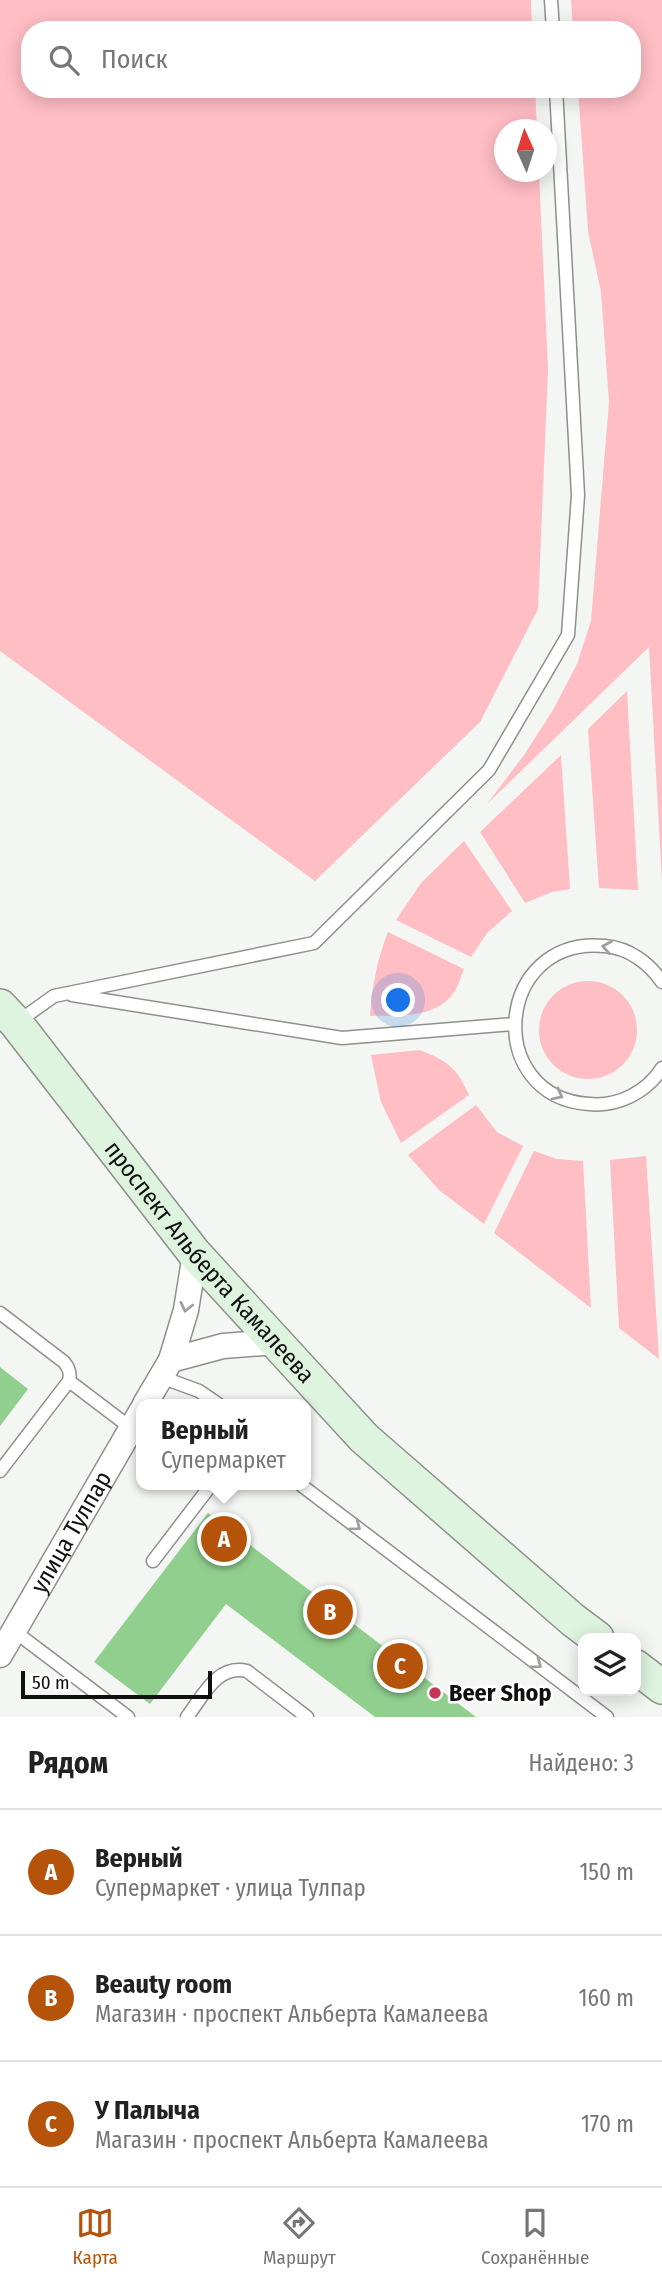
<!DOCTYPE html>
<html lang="ru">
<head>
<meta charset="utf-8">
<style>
	:root { --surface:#fff; --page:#f6f6f6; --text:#222; --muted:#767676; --line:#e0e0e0; --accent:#b45309 }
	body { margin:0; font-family:"Fira Sans Condensed",sans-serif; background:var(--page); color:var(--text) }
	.controls { position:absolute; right:21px; bottom:21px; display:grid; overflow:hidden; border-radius:14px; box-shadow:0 4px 18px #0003 }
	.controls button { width:63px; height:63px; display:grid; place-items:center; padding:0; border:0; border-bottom:2px solid var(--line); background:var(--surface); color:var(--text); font:35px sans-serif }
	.compass { position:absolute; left:494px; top:119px; width:63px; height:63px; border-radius:50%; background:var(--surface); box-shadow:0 4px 18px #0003; rotate:357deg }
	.scale { position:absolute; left:21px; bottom:18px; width:191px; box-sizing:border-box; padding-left:7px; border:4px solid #0e0f0e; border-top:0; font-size:19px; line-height:24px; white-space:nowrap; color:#0e0f0e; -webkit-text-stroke:5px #fff; paint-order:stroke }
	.you { position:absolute; left:399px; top:1001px; width:24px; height:24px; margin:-18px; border:5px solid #fff; border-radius:50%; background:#1a73e8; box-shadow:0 0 0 10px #1a73e833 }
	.badge { display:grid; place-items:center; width:46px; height:46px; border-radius:50%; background:var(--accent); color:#fff; font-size:23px; font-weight:700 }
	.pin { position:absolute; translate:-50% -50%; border:4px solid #fff; box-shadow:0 2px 7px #0006 }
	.popup { position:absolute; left:136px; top:1399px; width:175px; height:91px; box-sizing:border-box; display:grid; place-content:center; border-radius:14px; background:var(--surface); filter:drop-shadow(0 2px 5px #0005); font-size:23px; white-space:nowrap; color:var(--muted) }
	.popup b { font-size:26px; color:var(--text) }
	.popup::after { content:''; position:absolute; left:50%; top:100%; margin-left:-14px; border:14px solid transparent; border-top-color:var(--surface) }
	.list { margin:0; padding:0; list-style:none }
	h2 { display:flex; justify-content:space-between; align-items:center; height:91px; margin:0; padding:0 28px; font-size:30px }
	h2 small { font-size:23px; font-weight:400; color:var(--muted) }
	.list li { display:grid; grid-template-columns:46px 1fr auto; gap:21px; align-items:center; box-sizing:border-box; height:126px; padding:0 28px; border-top:2px solid var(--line) }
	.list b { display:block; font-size:26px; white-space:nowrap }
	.list p { margin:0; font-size:23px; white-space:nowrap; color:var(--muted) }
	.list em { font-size:23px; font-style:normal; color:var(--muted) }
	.icon { flex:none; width:38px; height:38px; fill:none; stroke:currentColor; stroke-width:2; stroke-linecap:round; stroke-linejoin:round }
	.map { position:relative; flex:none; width:662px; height:1717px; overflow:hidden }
	.search { position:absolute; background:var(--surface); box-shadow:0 4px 18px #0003; left:21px; right:21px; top:21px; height:77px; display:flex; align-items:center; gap:18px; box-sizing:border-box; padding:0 24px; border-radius:28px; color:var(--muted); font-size:26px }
	.sheet { height:469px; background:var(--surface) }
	nav { display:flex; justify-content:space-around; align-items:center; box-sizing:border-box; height:98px; border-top:2px solid var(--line); background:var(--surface); font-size:19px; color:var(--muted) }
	nav a { display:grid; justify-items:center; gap:4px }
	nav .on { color:var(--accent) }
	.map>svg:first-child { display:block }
</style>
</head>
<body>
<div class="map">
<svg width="662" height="1717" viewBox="0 0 662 1717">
	<rect width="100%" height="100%" fill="#f3f6f2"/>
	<path fill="#ffbdc4" d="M0 0H531L532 30H30V89H535L537 129 504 130V172H539L548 369 538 609 480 722 315 881 0 651Z
		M571 0H662V881L649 647 487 804 524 755 553 710 577 664 591 621 609 402 601 292 588 231 578 89H632V30H573Z
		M627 691 638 890 599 888 588 729Z
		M561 755 570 889 552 892 525 903 480 832Z
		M464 841 512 911 487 933 471 957 396 920 421 883Z
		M388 932 464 969C461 977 458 987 453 994 434 1019 397 1015 370 1016 372 987 377 960 388 932Z
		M539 1030a49 49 0 1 1 98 0a49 49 0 1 1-98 0Z
		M419 1050C447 1060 457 1068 469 1095L401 1143 381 1102 371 1055Z
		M476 1105 497 1132 523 1146 484 1224 439 1190 408 1155Z
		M534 1151 557 1159 583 1161 591 1308 494 1233Z
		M646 1156 659 1359 619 1328 610 1160Z"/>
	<path fill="#90cf8e" d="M0 1367 28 1389 0 1426Z
		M208 1513 309 1590 476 1717H375L226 1604 150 1704 94 1662Z"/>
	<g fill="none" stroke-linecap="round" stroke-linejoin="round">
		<g stroke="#8d908d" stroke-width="15">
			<path id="service" d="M551 0 553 30
				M662 982C649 963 629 948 605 946 495 935 482 1097 589 1104 618 1107 647 1092 662 1068
				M72 995 342 1038 514 1024
				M16 1023 54 996 314 943 489 770 568 635 578 495 556 89
				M0 1313 64 1362C69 1368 71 1373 69 1381L0 1471
				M161 1377 199 1391 218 1404
				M69 1381 131 1428
				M301 1485 607 1717
				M153 1561 211 1485
				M14 1631 128 1717
				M187 1717C203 1696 217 1664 247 1671L307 1717"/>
		</g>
		<g stroke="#8d908d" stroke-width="27">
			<g id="minor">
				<path d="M171 1360 223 1346 276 1342"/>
				<path d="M145 1404 171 1360 186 1310 195 1254"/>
				<path id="s1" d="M0 1655 142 1410"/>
			</g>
		</g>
		<g stroke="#8d908d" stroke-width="36">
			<g id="secondary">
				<path id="s2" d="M0 1006 16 1023 195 1254 364 1438 573 1620 597 1638"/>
				<path d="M636 1667 662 1687"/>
			</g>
		</g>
		<use href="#service" stroke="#fff" stroke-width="12"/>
		<use href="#minor" stroke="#fff" stroke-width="24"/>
		<use href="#secondary" stroke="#dff4df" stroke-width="33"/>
	</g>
	<defs><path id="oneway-chevron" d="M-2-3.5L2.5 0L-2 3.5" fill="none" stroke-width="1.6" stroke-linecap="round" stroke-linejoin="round" transform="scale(1.75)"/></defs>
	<g stroke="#9f9f9f">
		<use href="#oneway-chevron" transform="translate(607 947) rotate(-171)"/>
		<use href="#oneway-chevron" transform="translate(558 1095) rotate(27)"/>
		<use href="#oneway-chevron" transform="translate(186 1307) rotate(103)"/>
		<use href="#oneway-chevron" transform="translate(356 1526) rotate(37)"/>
		<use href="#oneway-chevron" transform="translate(537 1664) rotate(37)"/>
	</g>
	<circle fill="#c53557" stroke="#fff" stroke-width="2.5" cx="435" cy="1693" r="7"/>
	<g text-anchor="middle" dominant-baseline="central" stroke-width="5" stroke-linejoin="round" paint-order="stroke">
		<g font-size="24" fill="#0e0f0e" stroke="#fff">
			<text stroke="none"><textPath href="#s2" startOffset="331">проспект Альберта Камалеева</textPath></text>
			<text stroke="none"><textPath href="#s1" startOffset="142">улица Тулпар</textPath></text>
		</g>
		<g font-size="24" font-weight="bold" fill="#0e0f0e" stroke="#fff" text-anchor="start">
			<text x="449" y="1693">Beer Shop</text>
		</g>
	</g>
</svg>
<div class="controls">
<button><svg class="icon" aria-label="layers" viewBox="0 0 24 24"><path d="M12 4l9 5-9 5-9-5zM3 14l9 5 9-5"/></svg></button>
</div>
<svg class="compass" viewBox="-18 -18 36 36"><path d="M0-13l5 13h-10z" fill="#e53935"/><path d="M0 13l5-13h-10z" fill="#767676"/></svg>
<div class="scale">50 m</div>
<div class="you"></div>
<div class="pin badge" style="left:224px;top:1539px">A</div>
<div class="popup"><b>Верный</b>Супермаркет</div>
<div class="pin badge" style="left:330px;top:1612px">B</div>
<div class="pin badge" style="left:400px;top:1666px">C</div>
<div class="search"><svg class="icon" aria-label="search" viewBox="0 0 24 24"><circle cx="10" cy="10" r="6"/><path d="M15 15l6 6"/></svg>Поиск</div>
</div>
<section class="sheet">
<h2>Рядом<small>Найдено: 3</small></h2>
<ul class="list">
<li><span class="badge">A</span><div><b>Верный</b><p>Супермаркет · улица Тулпар</p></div><em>150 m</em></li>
<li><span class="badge">B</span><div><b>Beauty room</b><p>Магазин · проспект Альберта Камалеева</p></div><em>160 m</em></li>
<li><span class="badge">C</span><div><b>У Палыча</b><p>Магазин · проспект Альберта Камалеева</p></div><em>170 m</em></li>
</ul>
</section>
<nav>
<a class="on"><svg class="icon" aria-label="map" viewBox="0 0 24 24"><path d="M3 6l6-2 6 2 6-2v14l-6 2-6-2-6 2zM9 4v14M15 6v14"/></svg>Карта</a>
<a><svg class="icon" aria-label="directions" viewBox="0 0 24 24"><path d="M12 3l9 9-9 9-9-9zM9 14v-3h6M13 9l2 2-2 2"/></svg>Маршрут</a>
<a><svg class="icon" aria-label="saved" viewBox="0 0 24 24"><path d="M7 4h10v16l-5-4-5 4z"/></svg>Сохранённые</a>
</nav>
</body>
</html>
